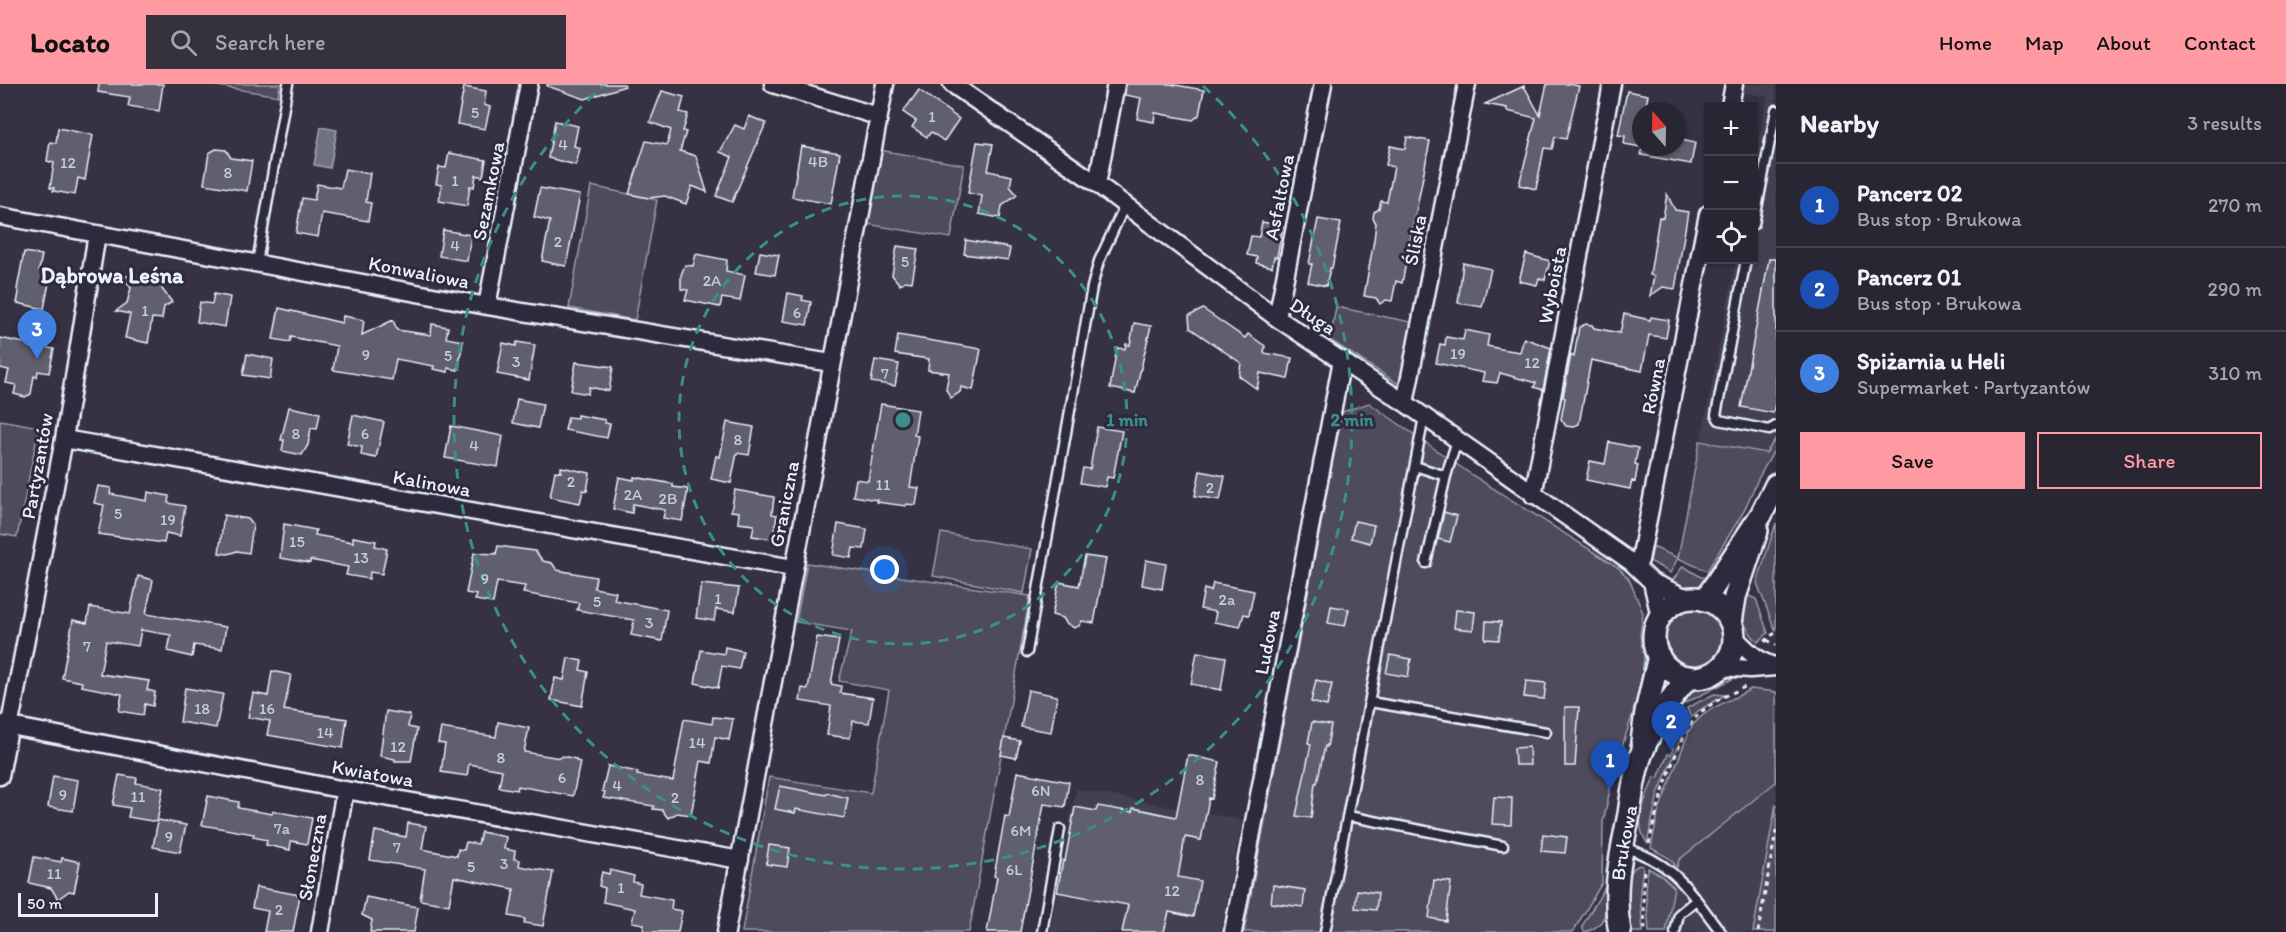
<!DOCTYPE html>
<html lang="en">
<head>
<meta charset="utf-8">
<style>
	:root { --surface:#282633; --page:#34323f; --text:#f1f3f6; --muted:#a5a5ac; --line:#44434e; --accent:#ff9aa2 }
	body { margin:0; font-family:Itim,sans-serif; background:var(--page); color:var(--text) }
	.controls { position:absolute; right:18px; top:18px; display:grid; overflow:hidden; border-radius:0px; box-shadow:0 2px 4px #0004 }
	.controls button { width:54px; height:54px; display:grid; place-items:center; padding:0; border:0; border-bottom:2px solid var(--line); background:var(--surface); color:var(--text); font:30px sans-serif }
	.compass { position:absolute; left:1632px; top:18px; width:54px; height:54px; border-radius:50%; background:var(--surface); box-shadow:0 2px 4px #0004; rotate:340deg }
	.scale { position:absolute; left:18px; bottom:15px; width:140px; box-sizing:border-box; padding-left:6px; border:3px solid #e8f1f8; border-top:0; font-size:16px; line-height:21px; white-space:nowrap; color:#e8f1f8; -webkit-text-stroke:4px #2f2a3d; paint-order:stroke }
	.you { position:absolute; left:885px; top:486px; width:21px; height:21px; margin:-15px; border:4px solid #fff; border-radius:50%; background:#1a73e8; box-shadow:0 0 0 9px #1a73e833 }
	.badge { display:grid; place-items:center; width:39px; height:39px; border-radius:50%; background:var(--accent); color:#fff; font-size:20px; font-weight:700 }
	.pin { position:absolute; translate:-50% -50px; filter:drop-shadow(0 2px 3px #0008) }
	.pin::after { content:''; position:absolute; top:32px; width:21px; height:18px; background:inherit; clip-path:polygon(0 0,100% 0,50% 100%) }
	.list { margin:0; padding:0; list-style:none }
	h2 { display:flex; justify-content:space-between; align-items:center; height:78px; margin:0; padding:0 24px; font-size:26px }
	h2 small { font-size:20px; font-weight:400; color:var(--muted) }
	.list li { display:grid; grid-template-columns:39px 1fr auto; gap:18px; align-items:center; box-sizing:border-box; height:84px; padding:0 24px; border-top:2px solid var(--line) }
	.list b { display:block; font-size:22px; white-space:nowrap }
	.list p { margin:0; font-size:20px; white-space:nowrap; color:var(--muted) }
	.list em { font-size:20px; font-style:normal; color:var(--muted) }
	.actions { display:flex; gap:12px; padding:18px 24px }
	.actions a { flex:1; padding:14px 0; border:2px solid var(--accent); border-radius:0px; text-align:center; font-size:21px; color:var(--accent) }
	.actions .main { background:var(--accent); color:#111 }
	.icon { flex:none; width:33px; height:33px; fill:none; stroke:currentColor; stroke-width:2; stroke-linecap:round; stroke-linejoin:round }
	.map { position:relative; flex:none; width:1776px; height:848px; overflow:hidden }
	header { display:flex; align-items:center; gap:36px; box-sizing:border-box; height:84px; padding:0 30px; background:var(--accent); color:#111 }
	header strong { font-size:28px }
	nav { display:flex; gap:33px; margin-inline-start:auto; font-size:21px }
	.search { width:420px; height:54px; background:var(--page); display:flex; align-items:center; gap:15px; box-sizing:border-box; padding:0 21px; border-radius:0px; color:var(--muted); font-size:22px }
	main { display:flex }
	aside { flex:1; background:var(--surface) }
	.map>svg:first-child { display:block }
</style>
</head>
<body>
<header>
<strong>Locato</strong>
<div class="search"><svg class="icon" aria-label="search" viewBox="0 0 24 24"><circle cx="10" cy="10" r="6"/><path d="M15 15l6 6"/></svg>Search here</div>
<nav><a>Home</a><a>Map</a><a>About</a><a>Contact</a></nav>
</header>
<main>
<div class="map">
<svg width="1776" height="848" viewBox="0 0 1776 848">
	<rect width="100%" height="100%" fill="#363244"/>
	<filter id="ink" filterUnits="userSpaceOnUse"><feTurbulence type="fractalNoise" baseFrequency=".0167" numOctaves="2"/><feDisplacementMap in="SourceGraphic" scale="12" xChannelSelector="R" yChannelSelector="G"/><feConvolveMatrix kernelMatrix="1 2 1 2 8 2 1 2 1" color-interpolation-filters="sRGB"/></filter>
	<g filter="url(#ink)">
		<path fill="#433f51" d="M1743 0H1776V354L1689 478 1678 474 1736 176H1754V83L1767 13 1742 8Z
			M1776 698V720L1753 848H1666L1679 776Z
			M1076 705 1242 736 1221 848H1050Z"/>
		<path fill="#4d4b5c" stroke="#9a9eaa" stroke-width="1.5" d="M206 0H280L278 12Z
			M879 66 964 81 951 154 866 140Z
			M591 102 657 116 635 236 569 224Z
			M1336 223 1411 238 1400 301 1330 256Z
			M1369 319 1472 391 1619 484 1629 495 1643 529 1640 552 1644 572 1642 591 1635 623 1614 687 1603 738 1602 799 1573 848H1244L1342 328Z
			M0 336 39 343 17 453 0 450Z
			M1776 354V363L1758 395 1744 427 1707 487 1678 474 1670 489 1650 477 1653 463 1678 474 1700 357 1766 369Z
			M1776 439V546H1775L1757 499Z
			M941 449 1032 465 1024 509 933 492Z
			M807 479 1030 512 969 848H742L769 693 871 709 889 606 839 597 852 547 796 538Z
			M1683 482 1701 493 1710 494C1695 507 1689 506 1671 499Z
			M1744 510 1756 515 1768 549 1758 558C1741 541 1742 533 1744 510Z
			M1666 553a28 28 0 1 1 56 0a28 28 0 1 1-56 0Z
			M1727 594H1734L1684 620 1681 618 1699 602Z
			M1751 605 1776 608V698L1679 776 1677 783 1669 774 1651 764 1658 729 1690 645C1705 623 1729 618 1751 605Z
			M1714 610 1725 611 1698 627 1691 634 1687 624Z
			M1684 632 1687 640 1658 710 1647 759C1632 735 1646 717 1654 693L1658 694 1668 670 1671 671 1673 664 1670 663Z
			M1776 720V848H1753Z
			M1640 781 1643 782 1640 808 1643 848H1631C1628 831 1619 787 1640 781Z
			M1648 784 1661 791 1674 803 1666 848H1649L1646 807Z
			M1607 800C1607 821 1609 843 1584 848L1582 842Z"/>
		<path fill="#70717f" stroke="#a0a4af" stroke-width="1.5" d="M321 43 337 46 330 84 314 81Z"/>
		<path fill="#605e6e" stroke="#e8f1f8" stroke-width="1.5" d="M99 0H163L159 27 128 22 130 13 98 8Z
			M547 0H624L625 2 585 15 547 2Z
			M1126 0H1170L1204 6 1199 31 1193 36 1155 29 1154 38 1137 35 1141 14 1125 11Z
			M1547 0H1570L1579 2 1566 55 1555 53 1552 65 1544 64 1536 105 1519 101 1536 34 1507 27V24L1485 20 1524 2 1540 31Z
			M464 3 486 7 484 21 490 23 485 45 457 40Z
			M919 6 959 35 944 57 931 48 927 53 912 43 916 37 903 28Z
			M662 7 684 13 680 28 688 30 683 47 686 48 680 67 696 72 707 108 692 102 686 120 665 112 649 114 629 110 646 57 667 61 671 46 650 38Z
			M1627 7 1648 11 1645 27H1641V63L1624 60 1625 52 1618 51Z
			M749 32 766 39 732 118 716 112 732 73 720 68 735 41 744 45Z
			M555 37 578 42 574 62 580 64 576 81 548 74Z
			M58 44 93 51 85 96 78 94 75 111 53 107 54 104H50L54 79 47 77 50 58 56 59Z
			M1407 53 1430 57 1402 199 1396 197 1392 217 1386 216 1380 220 1376 214 1364 212 1374 156 1376 139 1373 134 1374 128 1379 125 1381 117 1387 118 1394 83 1386 81 1390 62 1405 65Z
			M1677 55 1695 59 1691 80 1641 71 1642 63H1677Z
			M977 58 993 60 988 87 1012 92 1010 102 1017 111 1002 122 1000 134 979 130 982 112 968 109Z
			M801 62 840 69 831 120 792 113Z
			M216 65 226 66 231 74 252 77 247 107 204 100 209 69Z
			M449 69 486 76 483 93 476 91 474 103 470 102 467 122 439 117 442 101 436 100 439 83 446 84Z
			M345 85 370 89 366 118 371 119 368 137 322 129 318 153 296 149 302 114 314 116 317 100 341 104Z
			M540 104 580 111 566 182 542 177 550 137 534 133Z
			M1667 110 1675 126 1688 128 1675 205 1663 203 1650 212 1654 192 1650 191 1659 133 1663 134Z
			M1318 135 1341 139 1332 184H1330L1326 202 1308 198 1312 180H1309Z
			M1262 138 1283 142 1277 173H1274L1272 183 1256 179 1257 173 1247 171 1251 152 1259 153Z
			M443 146 471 151 467 177 439 172Z
			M966 156 1010 164 1008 176 964 170Z
			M897 162 918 165 912 198 905 197 900 201 892 191Z
			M24 168 42 171 39 186 51 188 44 225 17 219 19 209 17 205Z
			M760 168 779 171 775 191 756 188Z
			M696 170 727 176 726 187 745 191 740 217 722 214 720 223 685 216 688 206 681 205V191L685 181 693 182Z
			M1526 170 1550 177 1545 196 1539 194 1537 201 1519 197Z
			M1769 175H1776V316L1773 329 1741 323Z
			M1463 179 1491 185 1482 223 1458 219Z
			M122 191 163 198 162 205 172 218 164 223 162 235 152 234 148 259 125 254 130 230 116 227 127 219 131 204Z
			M788 209 803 212 802 216 811 218 807 241 783 237Z
			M214 210 230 213 225 243 197 238 200 218 212 220Z
			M279 224 342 239 343 232 364 236 362 251 393 236 397 246 431 251 432 240 448 243 446 254 463 257 458 286 448 284V288L433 285 434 282 396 275 392 296 333 286 337 262 291 253 290 258 273 255Z
			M1203 225 1245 254 1248 250 1265 262 1264 269 1292 274 1288 295 1260 289 1257 305 1239 292 1241 279 1190 244 1189 232Z
			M1624 230 1650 236 1651 233 1669 236 1666 254 1649 251 1642 287 1591 276 1579 340 1572 343 1566 342 1561 335 1565 314 1563 313 1571 271 1574 273 1579 243 1586 240 1592 241 1594 244 1620 249Z
			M1134 239 1151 242 1135 309 1110 304 1117 264 1125 265 1126 260 1130 261Z
			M1465 246 1489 251 1487 262 1501 265 1520 268 1524 254 1551 264 1543 306 1534 303 1536 299 1500 289 1497 299 1482 297 1484 289 1436 279 1440 260 1445 261 1446 253 1463 256Z
			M898 251 981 265 973 306 961 303 960 308 951 314 946 305 949 289 928 286 929 275 895 270Z
			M0 254 54 265 49 289 38 287 37 293 34 292 31 310 25 313 14 310 16 301 6 299 9 286 0 284Z
			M517 258 535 261 529 296 497 290 503 259 516 262Z
			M247 270 273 275 270 295 243 291Z
			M875 276 899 280 895 302 871 298Z
			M576 278 613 283 609 307 589 303 588 310 571 307Z
			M517 315 543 320 538 344 513 339Z
			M881 320 918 326 914 351 918 352 910 403 919 404 916 421 906 420V422L876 418 877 416 853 412 856 395 868 397Z
			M289 323 320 329 317 345 311 344 308 361 302 371 282 367 284 356H281Z
			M353 331 384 338 376 374 361 371 362 363 347 360Z
			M577 331 605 336V339L610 340 607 354 565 346 568 333 577 334Z
			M727 338 754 343 749 371 737 369 731 399 711 395 716 372 720 373Z
			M451 342 503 352 498 383 445 374Z
			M1097 343 1122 347 1113 394 1107 393 1105 403 1080 399 1083 384 1090 385Z
			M1609 358 1638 364 1635 380 1638 381 1635 398 1632 397 1630 405 1586 396 1590 377 1605 380Z
			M561 383 590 389 587 407 583 406 580 419 550 413 555 387 561 388Z
			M1200 387 1225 392 1220 416 1195 412Z
			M619 393 634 396V393L673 400V403L688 405 682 437 663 434 665 426 633 420 632 429 613 425Z
			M98 402 111 404 110 410 147 417 148 408 169 412 168 419 185 422 180 452 166 449 164 459 98 450 104 421 94 419Z
			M735 406 774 413 772 430 777 431 773 455 752 452 754 441 738 439 739 428 731 427Z
			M1444 428 1457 432 1450 458 1438 455Z
			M224 431 248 435 253 441 249 469 237 467 228 470 219 469Z
			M1355 437 1374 441 1370 459 1351 454Z
			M284 440 316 446 315 451 353 458V453L376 457 375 462 387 465 382 490 370 488 369 495 346 491 348 483 310 476V479L280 474Z
			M838 440 867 445 864 465 853 464 851 474 833 471Z
			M498 462 535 467 543 477 552 479 557 486 596 493 594 504 616 508 614 516 667 526 662 557 631 551 634 536 577 526 579 519 523 509 525 502 497 498 493 519 475 516 477 511 466 509 474 469 496 470Z
			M1085 472 1106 475 1094 539 1082 537 1079 542 1074 544 1066 539 1063 534 1052 531 1059 498 1079 502Z
			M1146 476 1166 480 1162 505 1142 501Z
			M138 492 153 496 146 530 226 543 222 565 194 561 192 573 168 567 171 551 141 546 138 562 106 557 100 590 149 597 147 606 155 608 153 622 145 620 143 631 119 627 122 610 81 602 82 598 62 594 73 536 87 539 90 523 130 530Z
			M1213 499 1254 507 1249 531 1244 530 1240 543 1214 538 1216 528 1200 525 1204 505 1211 507Z
			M701 500 739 504 735 528 716 525 714 537 696 534Z
			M1331 522 1349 525 1345 542 1328 539Z
			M1456 526 1475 528 1473 546 1454 544Z
			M1486 537 1501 538 1499 556 1485 555Z
			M817 553 839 556 831 600 841 602 840 609 873 614 869 639 853 637 850 654 827 651 831 622 800 617 802 604 808 605Z
			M725 563 743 567 739 585 722 582 718 604 695 599 701 566 724 570Z
			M1197 568 1226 573 1221 606 1191 600Z
			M1390 571 1411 575 1408 593 1386 589Z
			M568 574 582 577 580 586 588 588 582 622 551 616 555 594 564 596Z
			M272 587 291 591 284 626 347 635 343 664 267 651 270 637 248 633 253 609 268 612Z
			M1316 596 1332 600 1327 622 1311 618Z
			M1526 597 1546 599 1544 615 1524 613Z
			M185 604 223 610 216 644 180 638Z
			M1028 606 1057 612 1051 648 1021 643Z
			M1565 623H1579L1575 682H1565Z
			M386 627 410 631 408 643 417 645 411 677H395V675L380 672Z
			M713 633 733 635 729 656 715 653 711 679 701 677 691 731 677 729 668 734 662 726 653 725 654 722 603 714 605 708 602 707 608 682 638 688 637 691 673 697 684 635 712 640Z
			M498 638 529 644 524 668 560 674 563 672 576 675V677L580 678 573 712 518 702 517 706 499 703 502 686 469 680 467 692 441 688 445 660 438 659 441 644 496 653Z
			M1312 638 1331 641 1327 663 1325 662 1317 699H1315L1311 734 1296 732 1311 660 1308 659Z
			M1004 654 1020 657 1016 674 1001 671Z
			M1529 663 1530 681H1515L1514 664Z
			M1188 671 1220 678 1212 715 1209 714 1201 756 1185 753 1178 793 1200 797 1193 833 1169 828 1164 848H1122L1128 821 1057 808 1063 776 1065 777 1075 723 1096 727 1098 722 1132 728 1133 724 1176 733Z
			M1017 688 1069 698 1065 723 1044 720 1020 848H987L997 793 994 792 1005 732 1009 733Z
			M119 691 137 694 136 699 163 704 157 738 128 733 130 724 113 721Z
			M53 692 78 696 73 727 48 723Z
			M780 702 826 711 827 709 848 714 844 734 796 725 795 729 775 725Z
			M208 712 239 718 238 724 272 730 273 727 312 734 307 760 291 757 290 766 266 761 267 756 253 753 254 750 202 741Z
			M1494 713 1512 714 1511 741 1492 740Z
			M158 736 186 741 180 768 153 763Z
			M408 739 426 742 422 765 457 772 458 765 464 766 466 758 478 760 481 748 506 753 504 765 515 767 514 775 520 776 519 782 553 788 543 842 524 839 525 835 509 832 514 805 454 793 449 821 420 816 425 785 370 776 375 747 406 753Z
			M1543 750 1567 753 1565 769 1541 767Z
			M769 761 790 764 787 783 766 780Z
			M34 773 61 778 62 774 80 778 74 808 69 807 58 815 51 804 29 799Z
			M610 786 634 792 633 798 641 800 639 810 672 816 671 825 682 827 678 848H643L644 840 632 838 635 825 603 818 605 804 599 802 602 788 609 790Z
			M1434 796 1451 798 1446 837 1429 834Z
			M1273 801 1305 806 1303 823 1271 819Z
			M256 803 300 811 293 848H264L268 827 252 824Z
			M1357 806 1378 809 1376 826 1355 824Z
			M366 813 418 823 414 848H370L372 836 362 831Z"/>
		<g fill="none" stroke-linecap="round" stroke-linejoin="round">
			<g stroke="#e8f1f8" stroke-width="13">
				<path id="service" d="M1754 140 1776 26
					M1746 176 1716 331 1719 336 1769 346 1776 342
					M257 179 288 0
					M1415 382 1446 392 1457 356
					M1426 479 1446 392
					M1027 568 1092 203 1099 177 1125 121
					M1370 618 1546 648
					M1348 732 1503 762
					M1623 763C1677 780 1688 806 1721 848
					M1042 848 1060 745
					M1325 848 1424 333
					M1675 848 1679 830 1696 816"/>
			</g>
			<g stroke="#e8f1f8" stroke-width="21">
				<path id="minor" d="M773 0 877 32
					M952 0 1097 100 1277 234 1405 319 1631 478 1652 498 1689 515
					M1730 22 1734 0
					M1097 100 1116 0
					M0 132 487 222 831 279
					M487 222 529 0
					M1277 234 1323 0
					M1405 319 1467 0
					M64 355 793 484
					M1533 411 1612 0
					M1636 482 1640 476 1708 130
					M1652 498 1660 533
					M1734 553C1746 565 1758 578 1775 582
					M1720 583 1750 585 1776 583
					M0 640 345 706 740 776
					M0 692 64 355 97 150
					M320 848 345 706
					M726 848 885 0
					M1233 848 1342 276"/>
			</g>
			<g stroke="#e8f1f8" stroke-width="26">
				<g id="tertiary">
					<circle cx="1694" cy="554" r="40"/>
					<path d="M1705 516 1761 431 1776 401"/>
					<path d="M1731 538 1735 513 1757 447"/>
					<path d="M1642 658 1646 628 1659 572"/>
					<path id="s1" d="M1620 848C1612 807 1621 770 1629 730 1632 710 1634 690 1641 671 1652 643 1669 615 1689 593"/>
				</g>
			</g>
			<path stroke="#e8f1f8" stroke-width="3" stroke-dasharray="4.5 4.5" stroke-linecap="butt" d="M1767 556 1776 561
				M1765 558 1770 552 1776 549
				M1649 760C1655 730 1677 652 1698 631 1708 620 1731 609 1745 603
				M1644 787 1643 804 1645 848
				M1758 848 1776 747"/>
			<use href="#service" stroke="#2f2a3d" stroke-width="8"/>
			<use href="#minor" stroke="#2f2a3d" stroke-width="16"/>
			<use href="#tertiary" stroke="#2f2a3d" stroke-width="21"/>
		</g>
	</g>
	<g fill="none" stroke="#3a8f8a" stroke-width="3" stroke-dasharray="10 8">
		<circle cx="903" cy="336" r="224"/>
		<path d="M1203 2A449 449 0 1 1 603 2"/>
	</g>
	<g text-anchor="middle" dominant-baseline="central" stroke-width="6" stroke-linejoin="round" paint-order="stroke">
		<g font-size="16" fill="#c6ccd6">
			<text x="475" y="28">5</text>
			<text x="932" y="32">1</text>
			<text x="563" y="60">4</text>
			<text x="818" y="77">4B</text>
			<text x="68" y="78">12</text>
			<text x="228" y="88">8</text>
			<text x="455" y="96">1</text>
			<text x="558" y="157">2</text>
			<text x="455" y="161">4</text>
			<text x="905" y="177">5</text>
			<text x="712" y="196">2A</text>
			<text x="145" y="226">1</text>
			<text x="797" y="228">6</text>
			<text x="1458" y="269">19</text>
			<text x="366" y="270">9</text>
			<text x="448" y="271">5</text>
			<text x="516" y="277">3</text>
			<text x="1532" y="278">12</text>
			<text x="885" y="289">7</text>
			<text x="296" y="349">8</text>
			<text x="365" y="349">6</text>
			<text x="738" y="355">8</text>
			<text x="474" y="361">4</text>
			<text x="571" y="397">2</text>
			<text x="883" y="400">11</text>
			<text x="1210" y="403">2</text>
			<text x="633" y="410">2A</text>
			<text x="668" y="414">2B</text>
			<text x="118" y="429">5</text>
			<text x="168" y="435">19</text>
			<text x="297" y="457">15</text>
			<text x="361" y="473">13</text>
			<text x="485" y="494">9</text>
			<text x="718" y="514">1</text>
			<text x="1227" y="515">2a</text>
			<text x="597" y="517">5</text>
			<text x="649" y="538">3</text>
			<text x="87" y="562">7</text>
			<text x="202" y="624">18</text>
			<text x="267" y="624">16</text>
			<text x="325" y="648">14</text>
			<text x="697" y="658">14</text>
			<text x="398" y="662">12</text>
			<text x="501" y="673">8</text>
			<text x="562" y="693">6</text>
			<text x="1200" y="695">8</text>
			<text x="617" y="701">4</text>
			<text x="1041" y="706">6N</text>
			<text x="63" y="710">9</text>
			<text x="138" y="712">11</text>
			<text x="675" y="713">2</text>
			<text x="282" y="744">7a</text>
			<text x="1021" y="746">6M</text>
			<text x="169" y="752">9</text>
			<text x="397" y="763">7</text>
			<text x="504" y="779">3</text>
			<text x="471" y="782">5</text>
			<text x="1014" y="785">6L</text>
			<text x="54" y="789">11</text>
			<text x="621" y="803">1</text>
			<text x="1172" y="806">12</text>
			<text x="279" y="825">2</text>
		</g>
		<g font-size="20" fill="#e8f1f8" stroke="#2f2a3d">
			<text transform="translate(488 107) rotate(-79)">Sezamkowa</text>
			<text transform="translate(1279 113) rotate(-79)">Asfaltowa</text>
			<text transform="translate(1415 156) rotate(-79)">Śliska</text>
			<text transform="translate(419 188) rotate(11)">Konwaliowa</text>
			<text transform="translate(1552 201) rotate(-79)">Wyboista</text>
			<text transform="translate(1313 232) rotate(33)">Długa</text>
			<text transform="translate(1653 302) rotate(-79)">Równa</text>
			<text transform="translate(37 382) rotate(-80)">Partyzantów</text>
			<text transform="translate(432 399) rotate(10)">Kalinowa</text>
			<text transform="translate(784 420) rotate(-79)">Graniczna</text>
			<text transform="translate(1267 558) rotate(-79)">Ludowa</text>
			<text transform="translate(373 689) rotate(10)">Kwiatowa</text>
			<text stroke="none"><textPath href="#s1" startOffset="90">Brukowa</textPath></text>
			<text transform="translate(312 773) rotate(-80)">Słoneczna</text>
		</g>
		<g font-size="22" font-weight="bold" fill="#e8f1f8" stroke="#2f2a3d">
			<text x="112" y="191">Dąbrowa Leśna</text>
		</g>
	</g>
	<circle cx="903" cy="336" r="9" fill="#3a8f8a" stroke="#2f2a3d" stroke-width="3"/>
	<g font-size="18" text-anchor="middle" font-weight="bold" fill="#3a8f8a" stroke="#2f2a3d" stroke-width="6" stroke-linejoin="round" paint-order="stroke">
		<text x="1127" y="342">1 min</text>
		<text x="1352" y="342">2 min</text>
	</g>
</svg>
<div class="controls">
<button>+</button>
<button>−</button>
<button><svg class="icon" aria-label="locate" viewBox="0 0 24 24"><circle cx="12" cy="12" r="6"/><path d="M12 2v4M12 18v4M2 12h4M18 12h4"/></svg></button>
</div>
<svg class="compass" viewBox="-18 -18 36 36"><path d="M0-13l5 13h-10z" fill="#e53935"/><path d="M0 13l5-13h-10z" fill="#a5a5ac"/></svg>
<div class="scale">50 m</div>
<div class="you"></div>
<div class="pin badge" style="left:1610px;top:706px;background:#1a4fb4">1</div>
<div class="pin badge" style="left:1671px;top:667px;background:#1a4fb4">2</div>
<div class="pin badge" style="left:37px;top:275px;background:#3f7fe0">3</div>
</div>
<aside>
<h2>Nearby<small>3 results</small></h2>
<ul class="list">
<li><span class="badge" style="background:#1a4fb4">1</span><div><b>Pancerz 02</b><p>Bus stop · Brukowa</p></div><em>270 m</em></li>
<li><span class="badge" style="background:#1a4fb4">2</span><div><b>Pancerz 01</b><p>Bus stop · Brukowa</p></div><em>290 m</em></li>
<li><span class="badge" style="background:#3f7fe0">3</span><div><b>Spiżarnia u Heli</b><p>Supermarket · Partyzantów</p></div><em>310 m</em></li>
</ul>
<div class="actions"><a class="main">Save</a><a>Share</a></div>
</aside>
</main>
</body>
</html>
